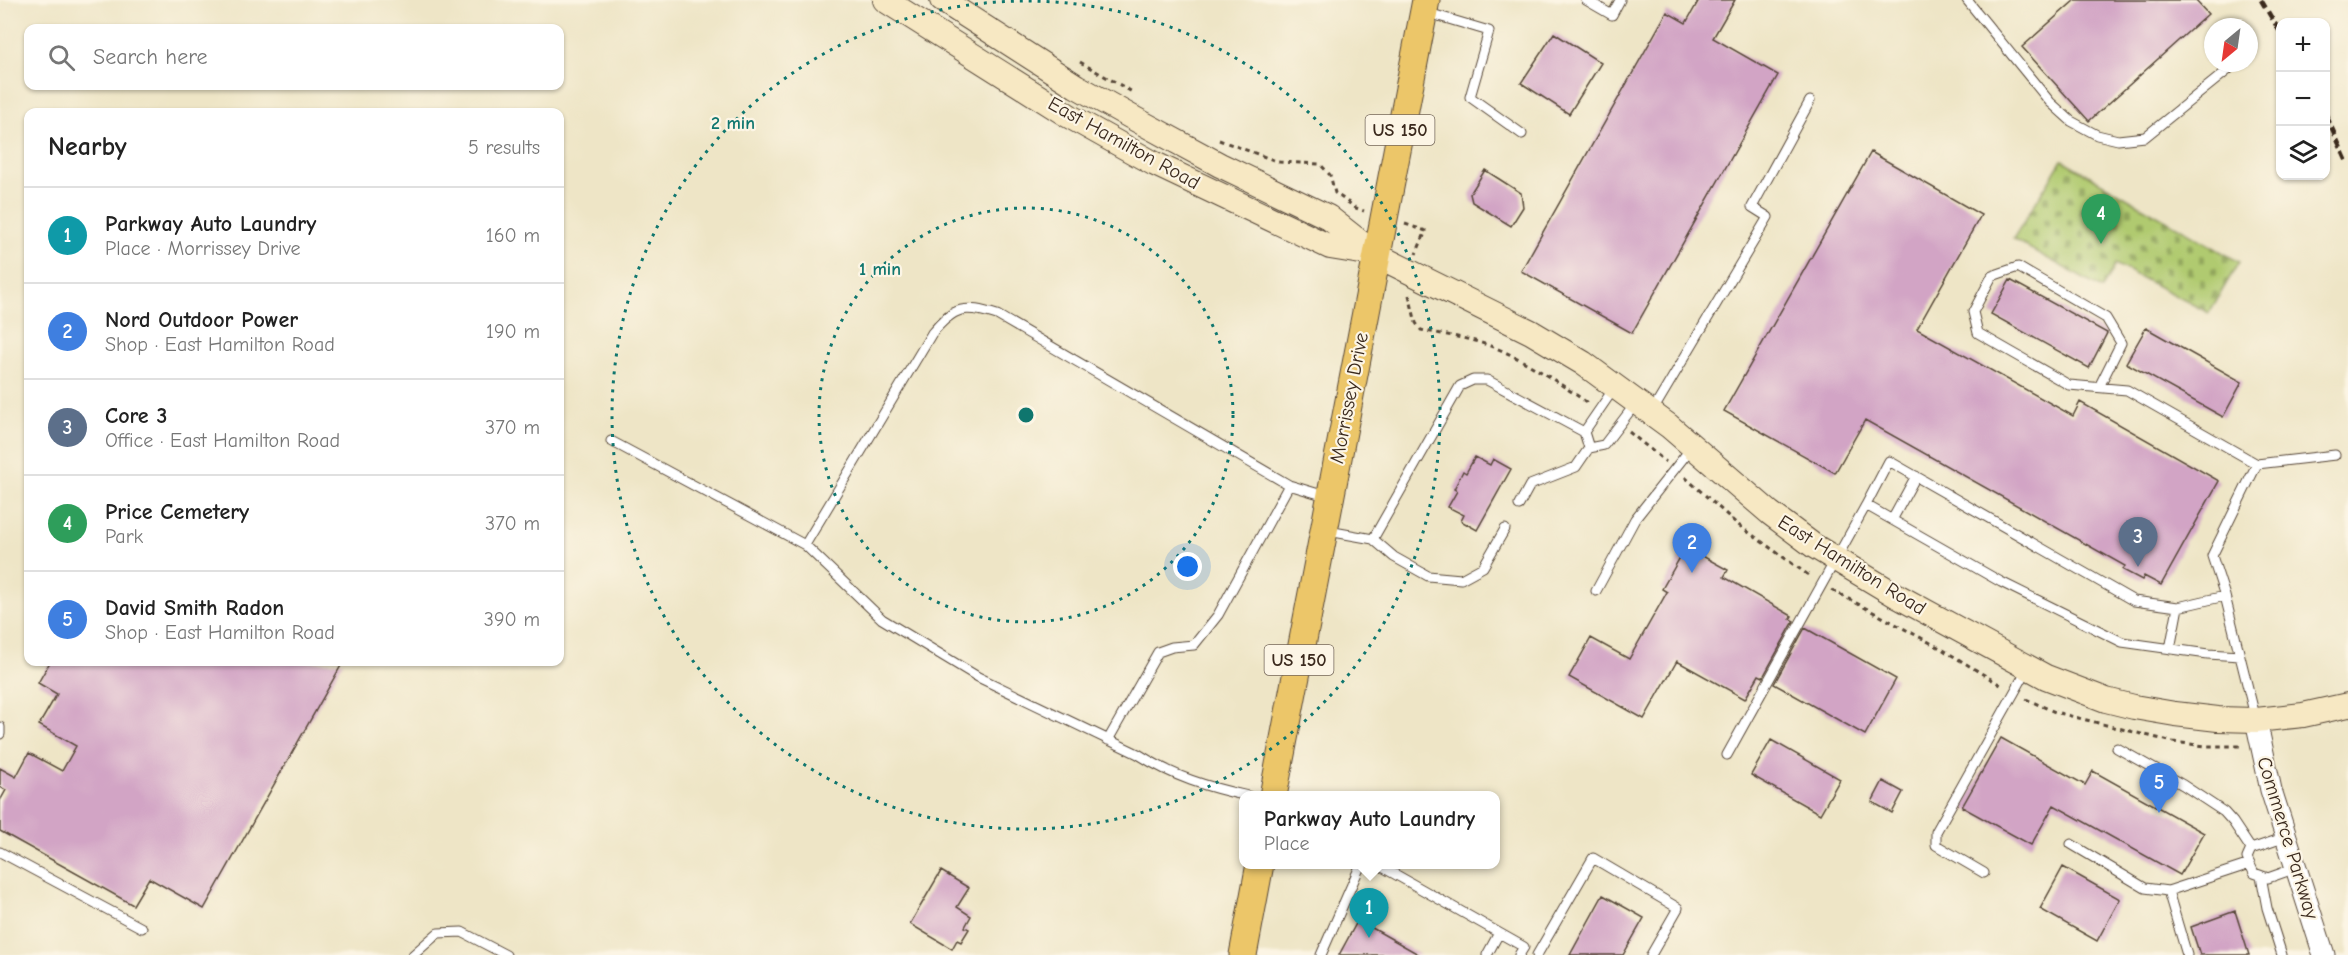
<!DOCTYPE html>
<html lang="en">
<head>
<meta charset="utf-8">
<style>
	:root { --surface:#fff; --page:#f6f6f6; --text:#222; --muted:#767676; --line:#e0e0e0; --accent:#d1495b }
	body { margin:0; font-family:"Comic Neue",sans-serif; background:var(--page); color:var(--text) }
	.controls { position:absolute; right:18px; top:18px; display:grid; overflow:hidden; border-radius:12px; box-shadow:0 2px 4px #0004 }
	.controls button { width:54px; height:54px; display:grid; place-items:center; padding:0; border:0; border-bottom:2px solid var(--line); background:var(--surface); color:var(--text); font:30px sans-serif }
	.compass { position:absolute; left:2204px; top:18px; width:54px; height:54px; border-radius:50%; background:var(--surface); box-shadow:0 2px 4px #0004; rotate:209deg }
	.you { position:absolute; left:1188px; top:567px; width:21px; height:21px; margin:-15px; border:4px solid #fff; border-radius:50%; background:#1a73e8; box-shadow:0 0 0 9px #1a73e833 }
	.badge { display:grid; place-items:center; width:39px; height:39px; border-radius:50%; background:var(--accent); color:#fff; font-size:20px; font-weight:700 }
	.pin { position:absolute; translate:-50% -50px; filter:drop-shadow(0 2px 3px #0008) }
	.pin::after { content:''; position:absolute; top:32px; width:21px; height:18px; background:inherit; clip-path:polygon(0 0,100% 0,50% 100%) }
	.popup { position:absolute; left:1239px; top:791px; width:261px; height:78px; box-sizing:border-box; display:grid; place-content:center; border-radius:12px; background:var(--surface); filter:drop-shadow(0 2px 4px #0005); font-size:20px; white-space:nowrap; color:var(--muted) }
	.popup b { font-size:22px; color:var(--text) }
	.popup::after { content:''; position:absolute; left:50%; top:100%; margin-left:-12px; border:12px solid transparent; border-top-color:var(--surface) }
	.list { margin:0; padding:0; list-style:none }
	h2 { display:flex; justify-content:space-between; align-items:center; height:78px; margin:0; padding:0 24px; font-size:26px }
	h2 small { font-size:20px; font-weight:400; color:var(--muted) }
	.list li { display:grid; grid-template-columns:39px 1fr auto; gap:18px; align-items:center; box-sizing:border-box; height:96px; padding:0 24px; border-top:2px solid var(--line) }
	.list b { display:block; font-size:22px; white-space:nowrap }
	.list p { margin:0; font-size:20px; white-space:nowrap; color:var(--muted) }
	.list em { font-size:20px; font-style:normal; color:var(--muted) }
	.icon { flex:none; width:33px; height:33px; fill:none; stroke:currentColor; stroke-width:2; stroke-linecap:round; stroke-linejoin:round }
	.map { position:relative; flex:none; width:2348px; height:955px; overflow:hidden }
	.search { position:absolute; background:var(--surface); box-shadow:0 2px 4px #0004; left:24px; top:24px; width:540px; height:66px; display:flex; align-items:center; gap:15px; box-sizing:border-box; padding:0 21px; border-radius:12px; color:var(--muted); font-size:22px }
	.panel { position:absolute; background:var(--surface); box-shadow:0 2px 4px #0004; left:24px; top:108px; width:540px; height:558px; border-radius:12px }
	.map>svg:first-child { display:block }
</style>
</head>
<body>
<div class="map">
<svg width="2348" height="955" viewBox="0 0 2348 955">
	<defs>
		<pattern id="cemetery-stones" width="16" height="16" patternUnits="userSpaceOnUse" patternTransform="scale(1.5)"><rect width="16" height="16" fill="#b0ca70"/><path d="M2 7V4a2 2 0 0 1 4 0v3zM10 15v-3a2 2 0 0 1 4 0v3z" fill="#90a45b"/></pattern>
	</defs>
	<rect width="100%" height="100%" fill="#fcf5e5"/>
	<filter id="ink" filterUnits="userSpaceOnUse"><feTurbulence type="fractalNoise" baseFrequency=".0167" numOctaves="2"/><feDisplacementMap in="SourceGraphic" scale="12" xChannelSelector="R" yChannelSelector="G"/><feConvolveMatrix kernelMatrix="1 2 1 2 8 2 1 2 1" color-interpolation-filters="sRGB"/></filter>
	<filter id="wash" filterUnits="userSpaceOnUse"><feTurbulence type="fractalNoise" baseFrequency=".008" numOctaves="4" result="noise"/><feDisplacementMap in="SourceGraphic" scale="24" xChannelSelector="R" yChannelSelector="G"/><feGaussianBlur stdDeviation="1.35" result="paint"/><feColorMatrix in="noise" values="0 0 0 0 0 0 0 0 0 0 0 0 0 0 0 0 0 1.4 0 .05"/><feComposite in="paint" operator="in"/></filter>
	<g filter="url(#wash)">
		<rect width="100%" height="100%" fill="#eee5c6"/>
		<path fill="url(#cemetery-stones)" stroke="#767a47" stroke-width="1.5" d="M2062 160 2239 262 2209 313 2115 264 2102 289 2013 239Z"/>
		<g id="blocks">
			<path fill="#d2a4c5" d="M1699 0H1735L1713 38 1778 75 1632 333 1521 271 1667 12 1686 23Z
				M2075 0H2195L2208 14 2089 121 2022 47Z
				M1554 33 1601 63 1569 114 1521 83Z
				M1871 152 1981 215 1917 329 2073 416 2080 402 2219 481 2161 585 2144 576 2142 580 2123 570 2125 566 1865 420 1835 473 1724 411Z
				M1485 170 1521 193 1523 207 1511 226 1472 202 1470 194Z
				M2010 280 2107 333 2089 368 1991 314Z
				M2146 328 2242 382 2223 417 2126 363Z
				M1475 457 1490 465 1493 459 1511 469 1477 530 1461 521 1464 515 1448 507 1457 491 1454 489 1463 471 1466 473Z
				M1686 547 1728 570 1724 577 1792 616 1790 619 1794 621 1763 677 1759 675 1745 699 1677 661 1644 719 1569 677 1591 638 1629 659 1667 592 1662 589Z
				M1805 628 1896 679 1865 735 1774 684Z
				M50 662H343L204 909 149 878 133 905 0 831V801L6 790 0 787V768L16 777 29 753 62 771 76 746 39 725 57 694 38 683Z
				M2001 738 2085 785 2093 771 2204 833 2180 875 2054 805 2031 845 1962 807Z
				M1771 740 1840 779 1820 814 1751 775Z
				M1883 781 1903 792 1892 813 1872 802Z
				M2063 867 2120 899 2097 941 2040 909Z
				M941 871 969 888 957 907 971 916 965 927 969 929 961 942 957 940 952 949 910 924Z
				M1603 895 1644 918 1623 955H1570Z
				M2235 911 2249 955H2200L2191 927Z
				M1358 920 1420 955H1339Z"/>
		</g>
	</g>
	<g filter="url(#ink)">
		<use href="#blocks" fill-opacity="0" stroke="#564637" stroke-width="1.5"/>
		<g fill="none" stroke-linecap="round" stroke-linejoin="round">
			<g stroke="#564637" stroke-width="11">
				<path id="service" d="M1586 0 1612 15 1620 0
					M1967 0 2050 102 2071 121 2097 135 2118 140 2145 137 2228 70
					M1425 12 1489 31 1470 97 1522 134
					M1615 387 1584 432 1589 448 1604 445 1636 403
					M2099 387 2121 343 2106 318 2018 267 1992 276 1973 312 1978 333 2069 385 2127 390 2257 464 2212 556 2225 596 2256 720
					M1652 412 1768 217 1752 207 1810 101
					M611 441 805 545 882 619 978 677 1138 754C1174 777 1207 787 1248 796
					M2257 464 2335 455
					M1519 505 1530 485 1576 467 1589 448
					M1866 505 1889 461 2134 601 2178 607 2225 596
					M1892 520 1916 476
					M1328 531 1373 539 1460 386 1473 380H1487L1584 432
					M1373 539 1394 557 1428 576 1461 579 1483 567 1505 529
					M805 545 932 333C955 306 964 305 997 315L1289 485 1329 497
					M1596 591 1635 519 1692 447
					M2170 649 2178 607
					M0 727V734
					M1108 740 1158 652 1172 647 1194 645 1218 615 1289 485
					M2117 748 2183 785 2224 812 2233 822 2251 849
					M1727 755 1866 505 2001 582 2122 642 2208 654 2240 656
					M2286 837 2251 849 2247 858 2254 873 2268 878 2296 868
					M2071 844 2145 888 2168 891 2250 864
					M0 852 142 928
					M1377 864 1524 947 1519 955
					M1984 873 1936 845V832L2028 668
					M2261 876 2267 908 2282 955
					M2168 891 2187 955
					M413 955 438 933 462 932 506 955
					M1321 955 1361 864
					M1487 955 1499 933
					M1537 955 1593 858 1678 908 1651 955"/>
			</g>
			<g stroke="#564637" stroke-width="23">
				<path id="tertiary" d="M2256 720 2271 790 2324 955"/>
			</g>
			<g stroke="#564637" stroke-width="26">
				<path id="secondary" d="M885 0 1069 116 1153 163 1330 247 1373 254
					M942 0 1076 86 1135 119 1220 165 1328 217 1376 255 1531 332 1583 363 1669 426 1770 513 1814 546 1899 597 2046 677 2106 700 2134 707 2175 714 2218 719 2256 720 2303 715 2348 705"/>
			</g>
			<g stroke="#564637" stroke-width="29">
				<path id="primary" d="M1273 796 1426 0
					M1243 955 1260 864"/>
			</g>
			<path stroke="#564637" stroke-width="3" stroke-dasharray="4.5 4.5" stroke-linecap="butt" d="M1080 62 1134 93
				M1219 140 1279 162 1320 164 1330 175 1335 193 1356 208 1364 211
				M1405 224 1426 231 1416 254
				M1409 295 1416 323 1421 330C1445 335 1470 338 1493 347 1521 357 1564 386 1589 404
				M1629 432 1666 462
				M1685 477 1737 524 1811 577
				M1832 590 1940 648 2004 687
				M2026 699 2055 712 2173 742 2206 746H2243"/>
			<use href="#service" stroke="#fff" stroke-width="9"/>
			<use href="#tertiary" stroke="#fff" stroke-width="21"/>
			<use href="#secondary" stroke="#f7e8c3" stroke-width="24"/>
			<use href="#primary" stroke="#ecc669" stroke-width="27"/>
			<path stroke="#3b2a1e" stroke-width="4.5" stroke-dasharray="9 4.5" stroke-linecap="butt" d="M2261 0 2280 32
				M2326 115 2348 164"/>
		</g>
	</g>
	<g fill="none" stroke="#0f766e" stroke-width="3" stroke-dasharray="3 6">
		<circle cx="1026" cy="415" r="207"/>
		<circle cx="1026" cy="415" r="414"/>
	</g>
	<g text-anchor="middle" dominant-baseline="central" stroke-width="4.5" stroke-linejoin="round" paint-order="stroke">
		<g fill="#fcf5e5" stroke="#75675a" stroke-width="1.5">
			<rect x="1365.5" y="115" width="69" height="30" rx="4.5"/>
			<rect x="1264.5" y="645" width="69" height="30" rx="4.5"/>
		</g>
		<g font-size="18" font-weight="bold" fill="#3b2a1e">
			<text x="1400" y="130">US 150</text>
			<text x="1299" y="660">US 150</text>
		</g>
		<g font-size="20" fill="#3b2a1e" stroke="#fcf5e5">
			<text transform="translate(1124 143) rotate(29)">East Hamilton Road</text>
			<text transform="translate(1349 398) rotate(-79)">Morrissey Drive</text>
			<text transform="translate(1852 565) rotate(32)">East Hamilton Road</text>
			<text transform="translate(2288 838) rotate(73)">Commerce Parkway</text>
		</g>
	</g>
	<circle cx="1026" cy="415" r="9" fill="#0f766e" stroke="#fcf5e5" stroke-width="3"/>
	<g font-size="18" text-anchor="middle" font-weight="bold" fill="#0f766e" stroke="#fcf5e5" stroke-width="4.5" stroke-linejoin="round" paint-order="stroke">
		<text x="733" y="129">2 min</text>
		<text x="880" y="275">1 min</text>
	</g>
</svg>
<div class="controls">
<button>+</button>
<button>−</button>
<button><svg class="icon" aria-label="layers" viewBox="0 0 24 24"><path d="M12 4l9 5-9 5-9-5zM3 14l9 5 9-5"/></svg></button>
</div>
<svg class="compass" viewBox="-18 -18 36 36"><path d="M0-13l5 13h-10z" fill="#e53935"/><path d="M0 13l5-13h-10z" fill="#767676"/></svg>
<div class="you"></div>
<div class="pin badge" style="left:1369px;top:938px;background:#0f9aa8">1</div>
<div class="popup"><b>Parkway Auto Laundry</b>Place</div>
<div class="pin badge" style="left:1692px;top:573px;background:#3f7fe0">2</div>
<div class="pin badge" style="left:2138px;top:567px;background:#5c6f8a">3</div>
<div class="pin badge" style="left:2101px;top:244px;background:#2e9e5b">4</div>
<div class="pin badge" style="left:2159px;top:813px;background:#3f7fe0">5</div>
<div class="search"><svg class="icon" aria-label="search" viewBox="0 0 24 24"><circle cx="10" cy="10" r="6"/><path d="M15 15l6 6"/></svg>Search here</div>
<section class="panel">
<h2>Nearby<small>5 results</small></h2>
<ul class="list">
<li><span class="badge" style="background:#0f9aa8">1</span><div><b>Parkway Auto Laundry</b><p>Place · Morrissey Drive</p></div><em>160 m</em></li>
<li><span class="badge" style="background:#3f7fe0">2</span><div><b>Nord Outdoor Power</b><p>Shop · East Hamilton Road</p></div><em>190 m</em></li>
<li><span class="badge" style="background:#5c6f8a">3</span><div><b>Core 3</b><p>Office · East Hamilton Road</p></div><em>370 m</em></li>
<li><span class="badge" style="background:#2e9e5b">4</span><div><b>Price Cemetery</b><p>Park</p></div><em>370 m</em></li>
<li><span class="badge" style="background:#3f7fe0">5</span><div><b>David Smith Radon</b><p>Shop · East Hamilton Road</p></div><em>390 m</em></li>
</ul>
</section>
</div>
</body>
</html>
